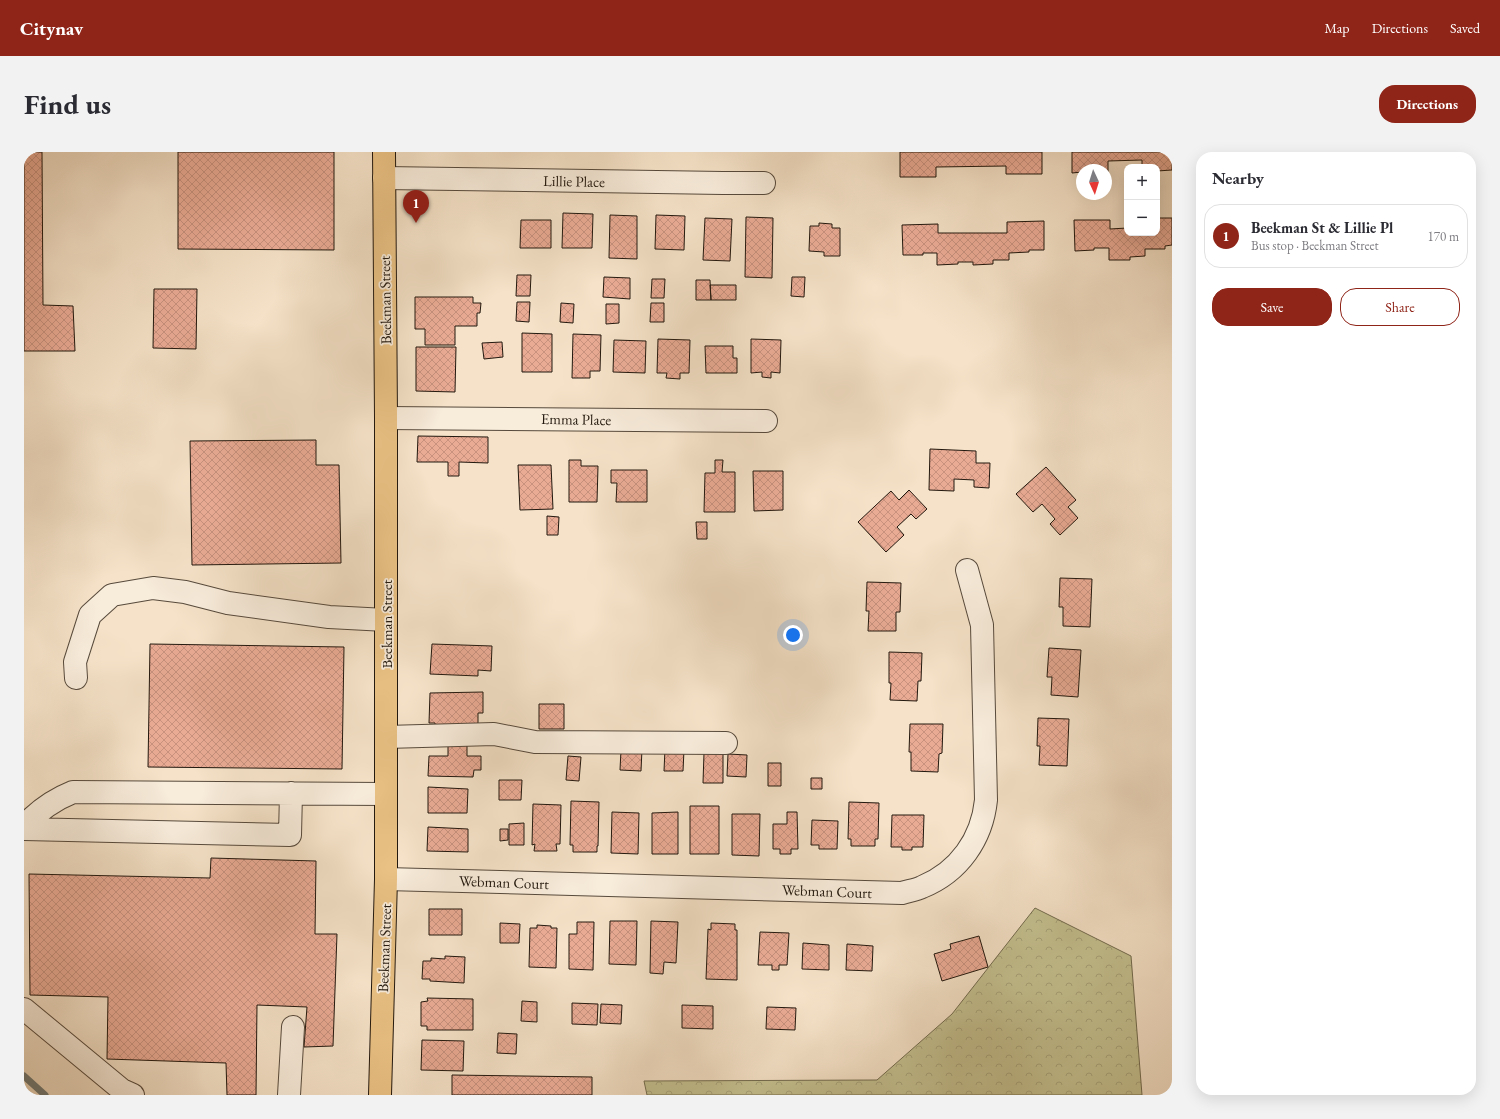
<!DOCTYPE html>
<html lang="en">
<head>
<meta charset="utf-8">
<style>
	:root { --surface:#fff; --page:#f2f2f3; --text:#2b2b33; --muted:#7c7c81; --line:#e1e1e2; --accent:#8f2418 }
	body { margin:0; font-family:"EB Garamond",serif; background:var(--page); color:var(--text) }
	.controls { position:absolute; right:12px; top:12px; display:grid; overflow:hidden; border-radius:8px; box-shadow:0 4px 16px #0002 }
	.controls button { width:36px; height:36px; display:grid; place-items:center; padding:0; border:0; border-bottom:1px solid var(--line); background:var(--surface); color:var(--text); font:20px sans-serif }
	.compass { position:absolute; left:1052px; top:12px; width:36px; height:36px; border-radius:50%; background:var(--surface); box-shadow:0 4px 16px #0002; rotate:176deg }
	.you { position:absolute; left:769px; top:483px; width:14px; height:14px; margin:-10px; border:3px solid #fff; border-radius:50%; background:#1a73e8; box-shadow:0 0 0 6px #1a73e833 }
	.badge { display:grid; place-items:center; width:26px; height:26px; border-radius:50%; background:var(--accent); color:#fff; font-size:13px; font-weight:700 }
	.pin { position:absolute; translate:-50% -33px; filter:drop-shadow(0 1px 2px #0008) }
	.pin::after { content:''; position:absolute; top:21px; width:14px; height:12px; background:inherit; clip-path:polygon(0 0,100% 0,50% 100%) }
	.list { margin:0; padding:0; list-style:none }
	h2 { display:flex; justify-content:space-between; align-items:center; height:52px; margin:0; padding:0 16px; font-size:17px }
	h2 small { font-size:13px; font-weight:400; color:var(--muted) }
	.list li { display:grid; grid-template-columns:26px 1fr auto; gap:12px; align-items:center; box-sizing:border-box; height:64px; margin:0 8px 8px; padding:0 8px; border:1px solid var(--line); border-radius:16px }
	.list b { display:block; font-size:15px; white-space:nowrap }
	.list p { margin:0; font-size:13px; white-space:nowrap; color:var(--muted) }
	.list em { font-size:13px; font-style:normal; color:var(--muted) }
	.actions { display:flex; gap:8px; padding:12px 16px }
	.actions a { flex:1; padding:9px 0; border:1px solid var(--accent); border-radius:16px; text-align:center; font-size:14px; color:var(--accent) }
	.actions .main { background:var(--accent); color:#fff }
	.map { position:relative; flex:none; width:1148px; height:943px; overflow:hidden; border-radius:16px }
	header { display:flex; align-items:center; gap:24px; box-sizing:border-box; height:56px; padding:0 20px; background:var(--accent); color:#fff }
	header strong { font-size:19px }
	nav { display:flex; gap:22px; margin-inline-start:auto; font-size:14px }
	.intro { display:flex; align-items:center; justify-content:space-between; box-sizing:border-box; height:96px; padding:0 24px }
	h1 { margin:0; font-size:28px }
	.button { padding:10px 18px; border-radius:16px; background:var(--accent); color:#fff; font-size:14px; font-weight:700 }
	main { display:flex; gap:24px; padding:0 24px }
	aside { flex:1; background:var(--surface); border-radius:16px; box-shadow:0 4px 16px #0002 }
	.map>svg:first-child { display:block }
</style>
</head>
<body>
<header>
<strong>Citynav</strong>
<nav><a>Map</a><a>Directions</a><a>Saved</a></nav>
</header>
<div class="intro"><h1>Find us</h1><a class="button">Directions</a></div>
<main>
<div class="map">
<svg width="1148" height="943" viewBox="0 0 1148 943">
	<defs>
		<pattern id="forest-crowns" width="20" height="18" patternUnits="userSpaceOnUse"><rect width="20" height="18" fill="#c4c090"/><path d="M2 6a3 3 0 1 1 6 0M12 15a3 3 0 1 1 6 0" fill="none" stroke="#a8a47b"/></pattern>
		<pattern id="building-cross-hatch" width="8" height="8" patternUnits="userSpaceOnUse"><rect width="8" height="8" fill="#eaab95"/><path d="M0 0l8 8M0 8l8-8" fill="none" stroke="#c8927f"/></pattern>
	</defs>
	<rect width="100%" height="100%" fill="#f5e2c8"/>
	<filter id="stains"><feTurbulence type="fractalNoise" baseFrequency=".005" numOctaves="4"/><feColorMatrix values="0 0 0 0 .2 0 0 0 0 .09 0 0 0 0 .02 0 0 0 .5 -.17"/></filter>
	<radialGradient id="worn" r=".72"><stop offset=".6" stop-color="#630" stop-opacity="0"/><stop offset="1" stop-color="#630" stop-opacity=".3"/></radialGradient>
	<path fill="url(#forest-crowns)" stroke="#736c4f" d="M1011 756 1107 804 1118 943H623L620 929 853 928 928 862Z"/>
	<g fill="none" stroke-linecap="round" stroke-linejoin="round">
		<path stroke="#6d7a78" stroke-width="7" d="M0 924 21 943"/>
	</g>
	<path fill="url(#building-cross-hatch)" stroke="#22180e" d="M0 0H18L19 153 49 154 51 199H0Z
		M154 0H310V98L154 97Z
		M876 0H1018V22H982V14L912 15V25H876Z
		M1048 0H1148V18L1133 19V15H1118V8L1084 9V20H1082V18H1058V20L1048 21Z
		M539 61 569 62 568 96H538Z
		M586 63 613 64V107L585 106Z
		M632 63 661 64 660 98 631 97Z
		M722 65 749 66 748 126 721 125Z
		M681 66 708 67 706 109 679 108Z
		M1133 66H1148V93L1141 94V97H1121V104L1106 105V108H1085V96H1070V98L1051 99 1050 68H1086V77L1103 76V81H1133Z
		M497 68H527V96H496Z
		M1020 69V98H1005V100L985 101V108H969V112L949 113V110H934V112L913 113V101H899V103H879L878 73 914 72V81H983V70Z
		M795 71 808 72V76H816V104H800V100L785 99 786 74H795Z
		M493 123H507L506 144H492Z
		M580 125 606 126V147L579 145Z
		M768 125H781L780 145 767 144Z
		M628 127H641L640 146H627Z
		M672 128H686L687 148H672Z
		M686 133H712V148H687Z
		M130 137H173L172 197 129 196Z
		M391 145H449V151H457L456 161H453V174H431V193H401V177H391Z
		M493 150H506L505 170 492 169Z
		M537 151 550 152 549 171 536 170Z
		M627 151H640V170H626Z
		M582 152H595V171L582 172Z
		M498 181 528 182V220H498Z
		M549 182 577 183 576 219H566V226H548Z
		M634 187 666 188 665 221H656V227L642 226 643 221H633Z
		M727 187 757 188 756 221 747 220V226L738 225V220L727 221Z
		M590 188 622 189 621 221 589 220Z
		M478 190 479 205 460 207 458 191Z
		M681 194H709V206H713V221H682Z
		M392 195H432L431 240 392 239Z
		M394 284 464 285V311L435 310V324H424V310H393Z
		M292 288V313H315L317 411 168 413 166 289Z
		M906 297 952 299V311H966L965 336 950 335V328L930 327V339L905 338Z
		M545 308H557V314H574L573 350H545Z
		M691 308H699L698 320H711V360H680L681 321H691Z
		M494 313H527L529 357 496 358Z
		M1022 315 1052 348 1044 355 1054 366 1036 383 1026 372 1031 367 1018 352 1009 360 992 342Z
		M587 318H623V350H592L593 331H587Z
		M729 319H759V358L730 359Z
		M885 338 903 357 892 367 887 362 873 375 880 383 862 400 834 370 867 339 875 348Z
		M523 364 535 365 534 383H523Z
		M672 370H683V387H673Z
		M1036 426 1068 427 1066 475 1039 474V455H1035Z
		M843 430 877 431 876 460H872V479H844L845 459H842Z
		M126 492 320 495 318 617 124 615Z
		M408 492 468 494 467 519 454 518V524L406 522Z
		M1025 496 1057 498 1054 545 1027 543 1028 525H1023Z
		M865 500 898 501 897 529H894L893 549 866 548 867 531H865Z
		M459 540V561H454V573H411V571H405L406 541Z
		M515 552H540V577H515Z
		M1014 566 1045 567 1043 614 1015 613 1016 594H1013Z
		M886 572H919L918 601 915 602 914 620 887 619V600H885Z
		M424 591 443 592V604H457V618H450L449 625 404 624 405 604H424Z
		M618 597 617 619 596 618 597 598Z
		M641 597 660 598 659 619H640Z
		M680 601H699V631H679Z
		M704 602 723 603 722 625 703 624Z
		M544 604 557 605 555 629 542 628Z
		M744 611H757V634H744Z
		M787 626H798V637H787Z
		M475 628H498L497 648H475Z
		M404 635 444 637 443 661H404Z
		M547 649 575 650 574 694H573V700H549V693H546Z
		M825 650 855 651 854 687H851V694H827V687H824Z
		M509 652 537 653 536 692H532L533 699H510L511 692 508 693Z
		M666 654H695V702H666Z
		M588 660 615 661 614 702 587 701Z
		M654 660V702H628V661Z
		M763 660H773L774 697H767V702H756V697H749V672H763Z
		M708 662H736L735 704 708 703Z
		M868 663H900L899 695H888V698H878V695H867Z
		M788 668 814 669 813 697H795V693H787Z
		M500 671V693H485V672Z
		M404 675 444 677V700L403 699Z
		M476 677H484V688L476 689Z
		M187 706 292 709 291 782H313L309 894 280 895 283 855 233 853 232 943H203L202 911 83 907 84 845 6 843 5 722 186 726Z
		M405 757H438V783H405Z
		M586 769H613L612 813 585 812Z
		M627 769 654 770 652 811 640 810 639 822 626 821Z
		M553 770H570L569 818 545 817V782H553Z
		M476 771 496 772 495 791H476Z
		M687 771 711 772V778H713V828L682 827 684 777 687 778Z
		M513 773 527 774V776H533L532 816 505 815 506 776H513Z
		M736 780 765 781 763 813H755V818H748V813H734Z
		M955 784 964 815 918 829 910 802 927 797 926 792Z
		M779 791 805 793V818L778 817Z
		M823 792 849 794 848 819 822 818Z
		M421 804 441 805 440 831 406 829V827H398L399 809H407V806L421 807Z
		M403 846 449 847V878H403V874H397V850L404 849Z
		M498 849 513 850V870L497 869Z
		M548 851 574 852 573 873 548 872Z
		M577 852 598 853 597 872 576 871Z
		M658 853 689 854V877L658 876Z
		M743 855 772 856 771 878 742 877Z
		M474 881 493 882 492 902 473 901Z
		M398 888 440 889 439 919 397 918Z
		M428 923 568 925V943H428Z"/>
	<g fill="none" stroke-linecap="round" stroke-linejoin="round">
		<g stroke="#574a3c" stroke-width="24">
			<path id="minor" d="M360 26 699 31H740
				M362 266 742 269
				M52 526 51 510 66 463 88 443 129 436 161 440 204 451 305 465 362 468
				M362 585 470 582 511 590 702 591
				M0 674C14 659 29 648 49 640L362 642
				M0 677 266 683 267 641
				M362 727 878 741C884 739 892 738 898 735 935 720 958 687 962 648L958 473 943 418
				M0 857 98 938 109 943
				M265 943 269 875"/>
		</g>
		<g stroke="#22180e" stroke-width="24">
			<path id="major" d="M356 943 362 727V266L360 0"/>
		</g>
		<use href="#minor" stroke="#f8ecdb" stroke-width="22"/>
		<use href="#major" stroke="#eac184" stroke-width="22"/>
	</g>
	<g text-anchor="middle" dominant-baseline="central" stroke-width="3.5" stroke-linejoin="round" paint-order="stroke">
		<g font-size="15" fill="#22180e" stroke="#f8ecdb">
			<text transform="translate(550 29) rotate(1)">Lillie Place</text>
			<text transform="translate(361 148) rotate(-91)">Beekman Street</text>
			<text transform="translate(552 267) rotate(1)">Emma Place</text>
			<text transform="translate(362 472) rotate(-90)">Beekman Street</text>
			<text transform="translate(480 730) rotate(2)">Webman Court</text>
			<text transform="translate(803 739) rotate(2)">Webman Court</text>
			<text transform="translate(360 796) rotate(-88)">Beekman Street</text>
		</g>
	</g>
	<rect width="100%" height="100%" filter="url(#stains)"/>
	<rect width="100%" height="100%" fill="url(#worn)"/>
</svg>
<div class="controls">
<button>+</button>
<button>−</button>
</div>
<svg class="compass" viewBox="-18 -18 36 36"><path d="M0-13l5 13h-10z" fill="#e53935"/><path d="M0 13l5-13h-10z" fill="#7c7c81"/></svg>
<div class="you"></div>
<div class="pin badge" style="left:392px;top:71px">1</div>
</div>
<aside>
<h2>Nearby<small></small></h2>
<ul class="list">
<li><span class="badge">1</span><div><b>Beekman St &amp; Lillie Pl</b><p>Bus stop · Beekman Street</p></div><em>170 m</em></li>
</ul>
<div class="actions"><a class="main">Save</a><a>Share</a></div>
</aside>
</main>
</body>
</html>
